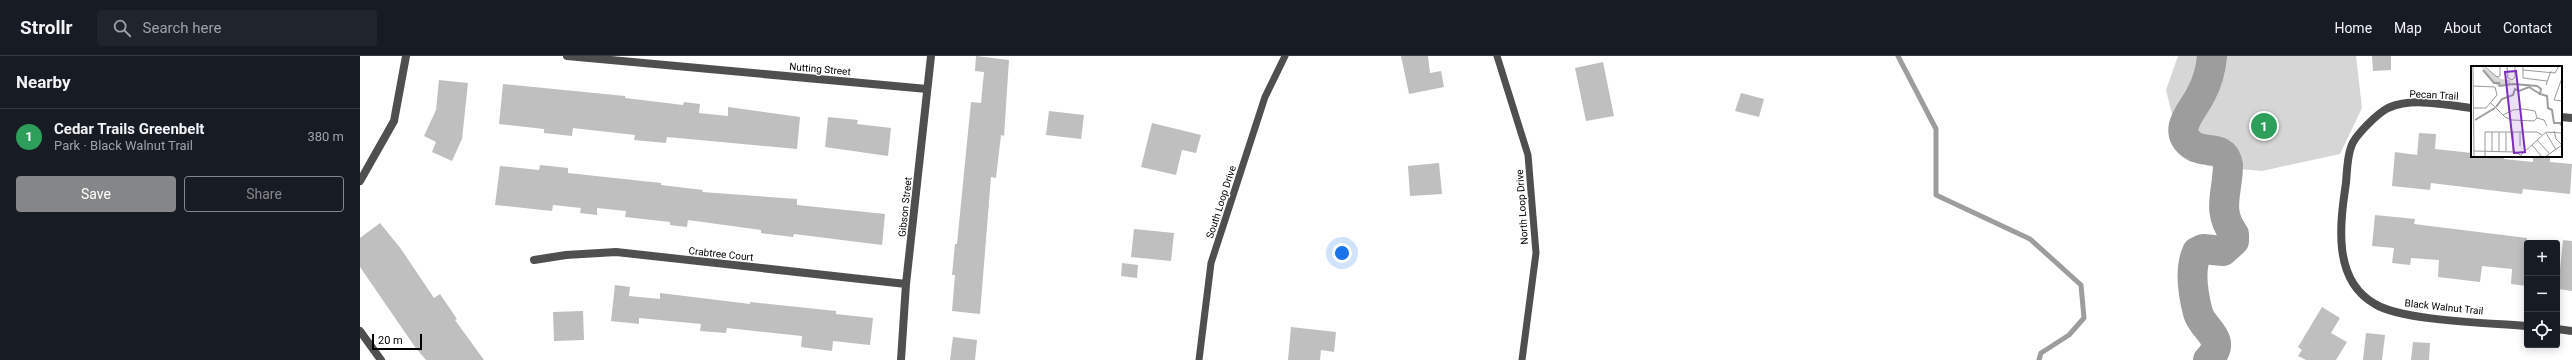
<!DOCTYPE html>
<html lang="en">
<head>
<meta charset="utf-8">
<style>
	:root { --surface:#171b24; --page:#20242c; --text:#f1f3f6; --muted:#9ea1a6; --line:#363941; --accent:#858687 }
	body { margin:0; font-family:Roboto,sans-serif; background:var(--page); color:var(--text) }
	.controls { position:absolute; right:12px; bottom:12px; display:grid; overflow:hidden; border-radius:4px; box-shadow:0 2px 10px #0003 }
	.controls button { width:36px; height:36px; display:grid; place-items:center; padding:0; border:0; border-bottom:1px solid var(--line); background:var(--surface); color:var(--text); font:20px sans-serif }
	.scale { position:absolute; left:12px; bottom:10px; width:50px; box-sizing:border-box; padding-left:4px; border:2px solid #000; border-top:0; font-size:11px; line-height:14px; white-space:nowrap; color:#000; -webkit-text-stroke:3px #fff; paint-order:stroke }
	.you { position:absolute; left:982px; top:197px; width:14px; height:14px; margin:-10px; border:3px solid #fff; border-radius:50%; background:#1a73e8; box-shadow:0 0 0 6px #1a73e833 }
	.badge { display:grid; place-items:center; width:26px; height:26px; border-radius:50%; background:var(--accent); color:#fff; font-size:13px; font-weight:700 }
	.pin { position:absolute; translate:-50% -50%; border:2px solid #fff; box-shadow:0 1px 4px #0006 }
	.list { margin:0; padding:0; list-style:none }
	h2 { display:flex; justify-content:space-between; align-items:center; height:52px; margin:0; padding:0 16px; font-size:17px }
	h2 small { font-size:13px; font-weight:400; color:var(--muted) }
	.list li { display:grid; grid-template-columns:26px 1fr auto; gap:12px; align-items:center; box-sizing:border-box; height:56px; padding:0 16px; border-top:1px solid var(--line) }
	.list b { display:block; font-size:15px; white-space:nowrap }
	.list p { margin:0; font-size:13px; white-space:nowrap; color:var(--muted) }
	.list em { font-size:13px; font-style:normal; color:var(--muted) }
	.actions { display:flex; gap:8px; padding:12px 16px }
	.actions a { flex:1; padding:9px 0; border:1px solid var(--accent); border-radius:4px; text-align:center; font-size:14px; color:var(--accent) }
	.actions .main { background:var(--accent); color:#fff }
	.icon { flex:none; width:22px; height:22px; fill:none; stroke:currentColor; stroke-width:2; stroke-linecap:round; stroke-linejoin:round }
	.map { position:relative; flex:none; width:2212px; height:304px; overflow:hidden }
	header { display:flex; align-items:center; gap:24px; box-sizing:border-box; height:56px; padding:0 20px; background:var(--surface); border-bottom:1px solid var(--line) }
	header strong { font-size:19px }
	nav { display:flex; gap:22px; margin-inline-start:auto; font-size:14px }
	.search { width:280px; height:36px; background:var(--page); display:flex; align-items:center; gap:10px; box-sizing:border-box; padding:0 14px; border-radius:4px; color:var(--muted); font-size:15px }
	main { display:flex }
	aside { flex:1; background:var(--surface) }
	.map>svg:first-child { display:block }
</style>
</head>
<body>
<header>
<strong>Strollr</strong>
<div class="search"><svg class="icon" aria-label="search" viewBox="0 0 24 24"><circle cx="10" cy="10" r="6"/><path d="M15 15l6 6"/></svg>Search here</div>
<nav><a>Home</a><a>Map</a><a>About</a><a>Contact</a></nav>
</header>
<main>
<aside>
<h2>Nearby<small></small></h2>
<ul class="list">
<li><span class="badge" style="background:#2e9e5b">1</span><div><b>Cedar Trails Greenbelt</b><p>Park · Black Walnut Trail</p></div><em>380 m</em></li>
</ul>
<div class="actions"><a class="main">Save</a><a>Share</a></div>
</aside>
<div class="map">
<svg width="2212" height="304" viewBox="0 0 2212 304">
	<rect width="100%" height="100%" fill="#fff"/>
	<path fill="#d6d6d6" d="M1818 0H1996L2002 52 1980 98 1902 115 1847 110 1819 87 1806 34Z"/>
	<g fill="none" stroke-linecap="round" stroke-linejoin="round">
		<path stroke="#9d9d9d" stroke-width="5" d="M1538 0 1576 73V139L1670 183 1721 229 1724 262 1709 279 1681 297 1679 304"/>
		<path stroke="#9d9d9d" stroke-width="30" d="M1848 304C1869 283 1843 274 1838 257 1833 238 1829 214 1837 196L1843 193 1863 195 1874 185V178C1856 155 1868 135 1868 109 1864 87 1845 99 1832 89 1811 73 1834 54 1841 38 1847 27 1851 12 1852 0"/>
	</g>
	<path fill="#bfbfbf" d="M616 0 649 4 644 80 641 79 636 122 631 121 620 258 592 255 595 219H592L595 188H597L611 46 621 47 624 16 615 15Z
		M1041 0H1068L1070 17 1081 15 1084 31 1049 38Z
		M2012 0H2031V14L2013 15Z
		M1243 6 1254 60 1226 65 1215 12Z
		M79 24 108 27 102 83 92 105 72 96 76 86 64 80 76 54Z
		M143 28 265 40V42L323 49 324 46 340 48 339 57 368 60V51L440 61 437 93 307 81 306 87 274 84 275 79 213 72 212 80 184 77V73L139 68Z
		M1381 37 1404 43 1399 61 1375 55Z
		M689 55 724 59 721 83 686 79Z
		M468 61 498 64 497 68 531 72 528 100 465 91Z
		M792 67 841 79 836 97 822 94 816 119 781 111Z
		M2059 77 2076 78 2075 93 2112 97V100H2145L2144 103 2173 106V100H2190V106L2212 108 2210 138 2163 133 2162 138 2071 127 2070 134 2032 130 2035 96 2057 99Z
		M1079 107 1082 138 1050 140 1048 110Z
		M180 109 208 112V117L301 127V129L343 134 342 136 437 143V149L525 158 522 189 434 178 433 181 401 177V174L328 164 327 171 310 169V166L265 161 266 155 237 152V159L220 157 221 152 193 149 192 155 135 149 140 110 179 114Z
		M2015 159 2055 163 2054 168 2167 182V230L2151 228 2152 213 2122 210 2120 226 2078 221 2079 204 2051 202 2050 209 2032 207 2034 192 2012 190Z
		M20 167 41 193 74 242 80 238 97 263 95 264 124 304H66L55 291 0 211V182Z
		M774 173 814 177 811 205 771 201Z
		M2203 184 2212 185V235L2198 233Z
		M762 207 778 209 777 222 761 220Z
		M255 229 270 231 269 240 300 243V237L390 248V246L476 255V258L513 262 510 289 473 285 472 295 441 291 442 280 367 272 366 277 340 275 341 268 279 262V268L251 265Z
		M1962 251 1980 262 1971 277 1987 286 1976 304H1946L1938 300 1942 294 1938 291Z
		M223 255 224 284 194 285 193 256Z
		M931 271 976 276 974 296 961 294 960 304H928Z
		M2006 277 2025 279 2022 304H2003Z
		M593 281 617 284 615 304H590Z
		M2053 286 2070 287 2069 304H2051Z"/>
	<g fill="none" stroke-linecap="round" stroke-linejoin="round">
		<path stroke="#4f4f4f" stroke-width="7" d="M1137 0 1168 99 1176 197 1162 304
			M839 304 851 207 905 41 925 0"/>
		<path stroke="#4f4f4f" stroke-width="8" d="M207 0 567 33
			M2112 52C2086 49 2053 41 2028 52 2018 57 1994 80 1991 91 1987 102 1987 116 1986 127 1980 167 1972 224 2015 248 2042 265 2132 267 2167 270
			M2201 61 2212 62
			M174 204 206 199 256 196 546 228
			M2197 273 2212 275
			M0 275 21 304
			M541 304 546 228 571 0"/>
		<path stroke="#4f4f4f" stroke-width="8" d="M0 125 34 65 46 0"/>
	</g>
	<g text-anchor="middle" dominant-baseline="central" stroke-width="3" stroke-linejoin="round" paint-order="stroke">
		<g font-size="10" fill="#000" stroke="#fff">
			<text transform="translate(460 13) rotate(5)">Nutting Street</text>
			<text transform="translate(2074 39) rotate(3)">Pecan Trail</text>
			<text transform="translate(861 146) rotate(-72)">South Loop Drive</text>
			<text transform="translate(545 151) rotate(-84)">Gibson Street</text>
			<text transform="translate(1162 151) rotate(-94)">North Loop Drive</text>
			<text transform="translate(361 198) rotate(6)">Crabtree Court</text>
			<text transform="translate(2084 251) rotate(6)">Black Walnut Trail</text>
		</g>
	</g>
	<g transform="translate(2111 10)">
		<rect width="91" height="91" fill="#fff"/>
		<path d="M10 0 30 13 39 14 40 19 27 21Z" fill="#d6d6d6"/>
		<path fill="none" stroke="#9d9d9d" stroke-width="2" d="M12 4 23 17H28L29 20 42 18 66 20 70 23 69 28 76 30 77 42 81 44 83 57H89L91 60M25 41 31 33 42 29 44 23 48 25 58 21 69 28M4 54 24 42"/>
		<path fill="none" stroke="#999" stroke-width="1" d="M2 0 3 91M13 0 26 11 29 10V0M36 0 37 12 41 14 44 11V0M52 0V12L76 15M52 4 84 7 88 0M91 12 83 34 91 35M75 19 80 5M2 20 24 21 26 29 15 42H2M20 37 34 51 41 54 63 55 66 52 64 45 52 43 42 44 32 49M66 52 73 54 76 60M83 65 85 73 91 79M21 66V85M35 66V85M42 66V85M49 66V80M75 67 85 84M66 74 78 87M61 79 71 91M3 85 45 86 52 91M28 85V66M50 89 75 66 91 67M14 91V66H66L71 69M74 91 91 79"/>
		<path fill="#7b2cbf" fill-opacity="0.15" stroke="#7b2cbf" stroke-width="2" d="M45 5 54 86 43 87 34 6Z"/>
		<rect width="91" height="91" fill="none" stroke="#000" stroke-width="2"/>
	</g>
</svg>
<div class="controls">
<button>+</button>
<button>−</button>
<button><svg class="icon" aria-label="locate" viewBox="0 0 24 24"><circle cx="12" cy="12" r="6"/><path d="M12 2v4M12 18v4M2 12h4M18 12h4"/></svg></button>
</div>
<div class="scale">20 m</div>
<div class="you"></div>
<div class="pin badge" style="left:1904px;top:70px;background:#2e9e5b">1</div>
</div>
</main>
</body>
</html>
